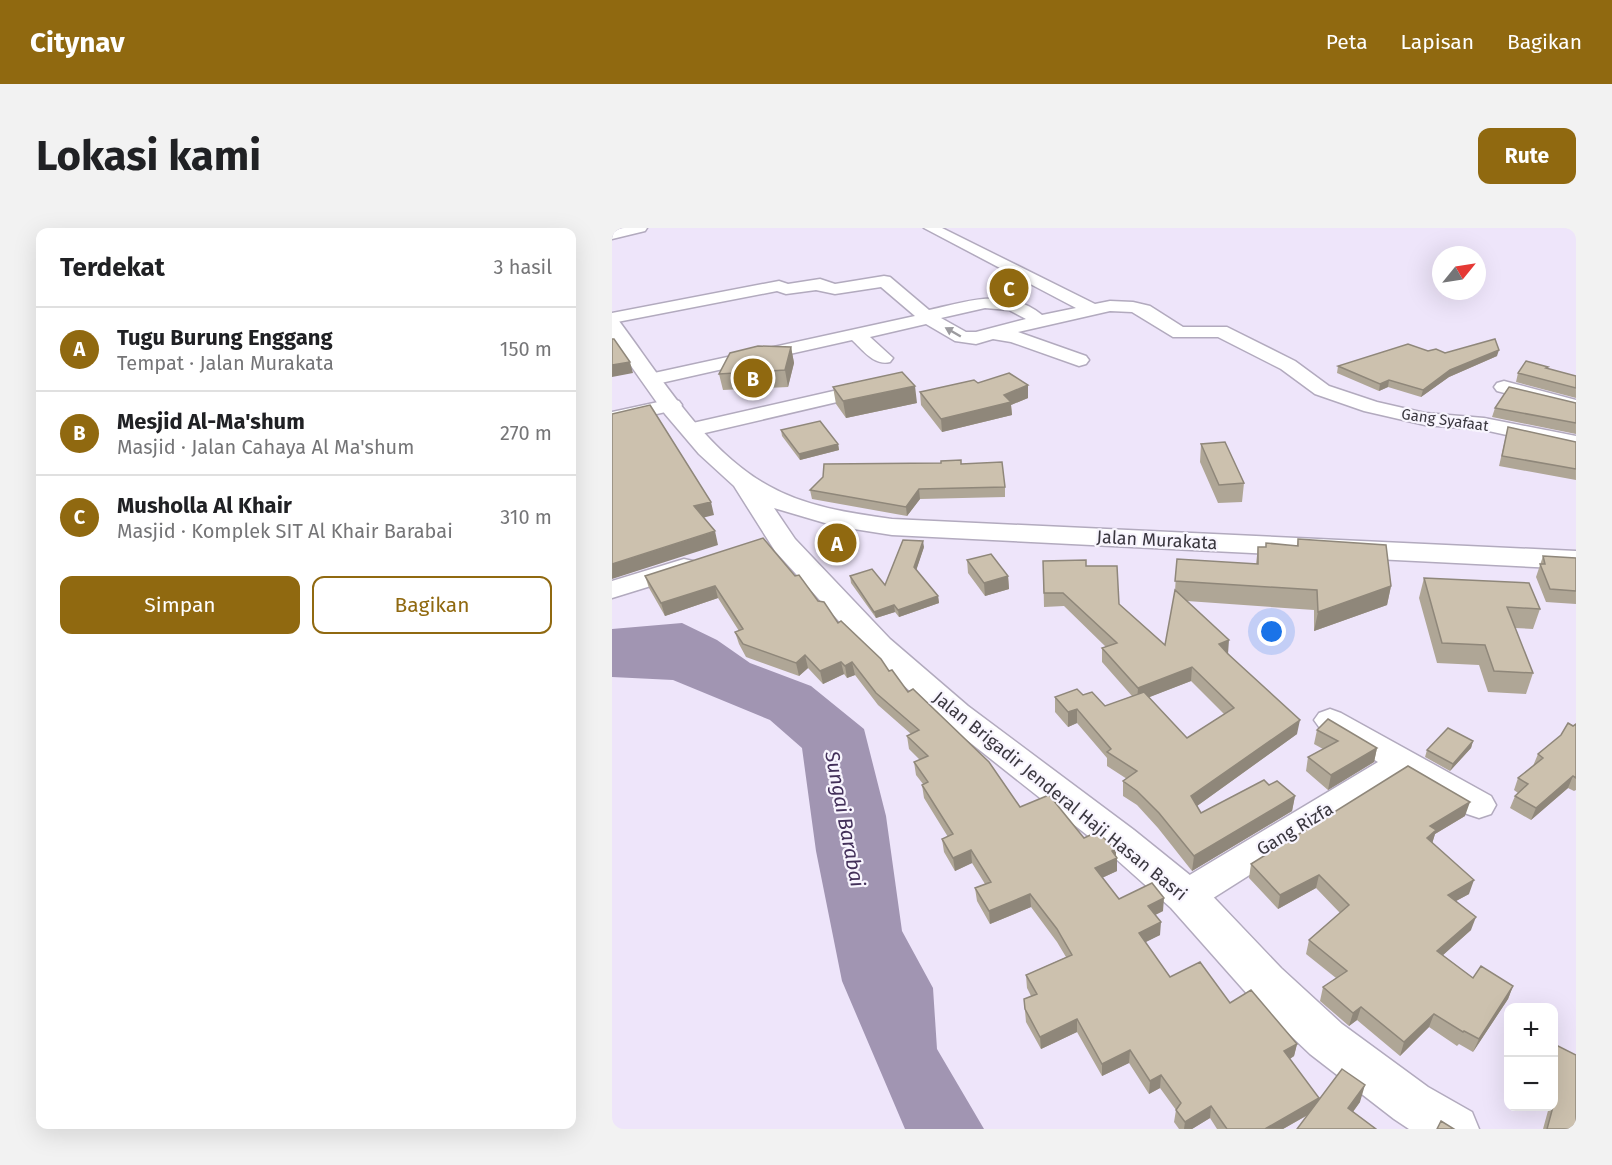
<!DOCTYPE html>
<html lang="id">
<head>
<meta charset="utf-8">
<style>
	:root { --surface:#fff; --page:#f2f2f2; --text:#202124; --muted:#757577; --line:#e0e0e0; --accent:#906910 }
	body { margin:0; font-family:"Fira Sans",sans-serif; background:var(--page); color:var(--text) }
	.controls { position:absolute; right:18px; bottom:18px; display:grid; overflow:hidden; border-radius:12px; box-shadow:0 6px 24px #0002 }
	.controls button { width:54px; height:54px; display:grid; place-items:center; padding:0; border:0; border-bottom:2px solid var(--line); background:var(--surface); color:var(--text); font:30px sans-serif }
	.compass { position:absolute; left:820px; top:18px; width:54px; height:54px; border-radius:50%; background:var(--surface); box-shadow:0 6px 24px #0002; rotate:60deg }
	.you { position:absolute; left:660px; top:404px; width:21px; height:21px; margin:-15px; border:4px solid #fff; border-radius:50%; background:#1a73e8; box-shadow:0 0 0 9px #1a73e833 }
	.badge { display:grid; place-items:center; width:39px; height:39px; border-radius:50%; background:var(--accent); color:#fff; font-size:20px; font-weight:700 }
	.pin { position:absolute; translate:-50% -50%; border:3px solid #fff; box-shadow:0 2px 6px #0006 }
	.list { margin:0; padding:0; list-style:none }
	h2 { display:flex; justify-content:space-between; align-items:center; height:78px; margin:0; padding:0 24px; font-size:26px }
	h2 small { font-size:20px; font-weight:400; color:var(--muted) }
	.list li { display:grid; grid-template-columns:39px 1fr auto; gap:18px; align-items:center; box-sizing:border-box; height:84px; padding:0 24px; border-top:2px solid var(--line) }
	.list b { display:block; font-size:22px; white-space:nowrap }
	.list p { margin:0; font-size:20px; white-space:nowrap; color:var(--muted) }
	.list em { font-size:20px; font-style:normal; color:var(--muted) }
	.actions { display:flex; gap:12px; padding:18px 24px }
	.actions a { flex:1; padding:14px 0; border:2px solid var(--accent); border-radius:12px; text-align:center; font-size:21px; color:var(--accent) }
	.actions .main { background:var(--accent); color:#fff }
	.map { position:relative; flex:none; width:964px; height:901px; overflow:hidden; border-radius:12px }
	header { display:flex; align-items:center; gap:36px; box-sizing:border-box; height:84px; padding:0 30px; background:var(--accent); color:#fff }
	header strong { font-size:28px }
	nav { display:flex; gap:33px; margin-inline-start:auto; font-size:21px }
	.intro { display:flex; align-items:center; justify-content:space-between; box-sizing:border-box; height:144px; padding:0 36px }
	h1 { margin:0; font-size:42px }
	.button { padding:15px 27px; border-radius:12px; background:var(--accent); color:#fff; font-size:21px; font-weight:700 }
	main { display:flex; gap:36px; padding:0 36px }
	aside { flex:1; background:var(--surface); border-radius:12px; box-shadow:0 6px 24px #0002 }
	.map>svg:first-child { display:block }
</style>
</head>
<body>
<header>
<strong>Citynav</strong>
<nav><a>Peta</a><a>Lapisan</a><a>Bagikan</a></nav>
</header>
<div class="intro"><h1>Lokasi kami</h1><a class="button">Rute</a></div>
<main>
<aside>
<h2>Terdekat<small>3 hasil</small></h2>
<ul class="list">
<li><span class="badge">A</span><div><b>Tugu Burung Enggang</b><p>Tempat · Jalan Murakata</p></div><em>150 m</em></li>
<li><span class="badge">B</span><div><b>Mesjid Al-Ma'shum</b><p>Masjid · Jalan Cahaya Al Ma'shum</p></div><em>270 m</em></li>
<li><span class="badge">C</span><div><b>Musholla Al Khair</b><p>Masjid · Komplek SIT Al Khair Barabai</p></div><em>310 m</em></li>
</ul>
<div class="actions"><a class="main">Simpan</a><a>Bagikan</a></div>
</aside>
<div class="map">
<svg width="964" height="901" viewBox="0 0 964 901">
	<rect width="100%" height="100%" fill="#eee5fa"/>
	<path fill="#a195b2" d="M70 395 105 412 138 435 199 458 252 501 274 588 290 703 321 760 325 821 372 901H293L230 753 204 623 190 520 158 492 61 452 0 449V401Z"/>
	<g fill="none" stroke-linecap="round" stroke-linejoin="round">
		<g stroke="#b2aabe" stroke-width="3">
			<path id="minor" d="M10 0H35L33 3 0 11V3Z
				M312 0H330L483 76 498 73 521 74 538 78 571 99H615L683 133 717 158 765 174 813 185 872 190 964 208V222L872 202 813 197 752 183 703 166 669 141 606 109H561L520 84 498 83 406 104 474 128 477 132 474 136 467 138 399 114 381 111 364 116 343 113 314 96 258 109 281 130 278 134C262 138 251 122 240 112L40 157 33 155 30 151 33 147 303 88 269 59 223 66 204 62 174 66 165 63 0 95V85L167 53 176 56 208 51 223 56 272 48 278 49 317 82C356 73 396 59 430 87L464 80ZM373 80 397 82 414 91 364 104H354L329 90Z
				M892 153 964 172V184L885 163 882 159 885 155Z
				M261 154 268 156 271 160 268 164 80 208 72 207 69 202 72 197Z
				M60 171 67 173 70 177 67 181 0 196V184Z
				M72 331 81 333 85 339 81 345 0 370V353Z
				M718 481 729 485 879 568 884 577 879 586 867 590 855 586 792 549 587 679 574 683 561 679 555 668 561 657 766 534 707 499 702 492 707 485Z"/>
		</g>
		<g stroke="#b2aabe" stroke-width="3">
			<path id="major" d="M0 91 7 93C49 149 94 224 157 258 194 279 238 285 280 291L964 323V341L280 307 223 298 162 280 183 311 278 411 356 478 522 602 589 656 669 740 730 796 816 859 860 884 867 901H797L782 891 698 826 637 768 559 680 494 622 332 494 256 425 163 323 122 258 87 226 53 186 0 111Z"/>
		</g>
		<use href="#minor" fill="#fff" fill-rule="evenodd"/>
		<use href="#major" fill="#fff" fill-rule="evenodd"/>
	</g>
	<path fill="#afa696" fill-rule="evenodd" d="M179 119 182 135 176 159 111 162 107 146Z
		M816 123 885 128 837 149 809 169 776 159 767 163 725 145 726 138Z
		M936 139V141L964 148V170L904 154 906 145Z
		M366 155 416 170 399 177 400 187 330 204 309 177 308 164Z
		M221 159 305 175 234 190 224 176Z
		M964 175V206L880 189 883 180Z
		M896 199 964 214V252L887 238Z
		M169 202 226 216 227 222 188 232 170 208Z
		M589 216 632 255 630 274 606 275 588 234Z
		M349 236 393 259V269L308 271 295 288 200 271 198 262Z
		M686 311 779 358 775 377 702 403V382L575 373 616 425 685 506 585 578 589 585 657 557 683 568 680 583 580 643 546 600 525 577 511 568V553L515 551 495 538V530L465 495 456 499 443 484V469L471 467 493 478 520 468 490 434V420L494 419 452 378 432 379 431 333 474 338 507 376 553 417 563 363 565 331 644 336 646 319H654L685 317ZM579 453 612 486 575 510 537 469Z
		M312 319 304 342 326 368 327 375 287 389 283 384 264 390 239 355 238 348 273 357Z
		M931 328 964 330V376L934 374 924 349Z
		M355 332 396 348 397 361 373 368 356 345Z
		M33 348 206 373 226 395 277 443 296 464 408 579 472 610 504 628 505 630V643L490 650 507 671 551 683 543 687 548 707 533 714 558 749 618 775 685 816 682 828 678 831 706 873 748 874 741 884 696 887 671 901H605L598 890 580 901H567L562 894 564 882 548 860 537 866 517 835 490 848 465 804 429 821 414 794 412 771 419 768 415 760 414 747 454 729 445 714 419 679 378 696 365 673 363 660 373 656 360 635 343 643 332 624 330 611 336 609 312 570 310 557 311 556 304 547 302 534 308 532 297 521 295 508 299 506 266 477 243 447 235 450 232 446 211 456 196 440 187 448 134 429 127 416 123 404 127 403 106 370 53 388 37 360Z
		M812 350 928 381 921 401 903 400 921 445 914 466 876 464 867 437 825 435 807 370Z
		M964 496V562L962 563 956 560 919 592 898 580 903 568 906 565 902 562 906 550 921 538 926 526Z
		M705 502 765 520 762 534 716 562 694 543 696 529 711 521 702 516Z
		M861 513 859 520 838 543 813 529 815 522Z
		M853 588 823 606 820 615 857 666 844 673 859 702 831 727 861 750 901 758 896 771 861 824 847 816 845 818 817 799 788 828 745 792 737 798 708 773 711 759 724 750 694 726 697 712 728 685 704 660 666 681 637 650 639 636Z
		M942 816 964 901H931L937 879H942Z"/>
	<path fill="#8f877a" d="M179 119 182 135 176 159 173 142Z
		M887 122 885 128 837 149 809 169 811 162 838 142Z
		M18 134 21 145 0 149V137Z
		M777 152 776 159 767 163 768 156Z
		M416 157V170L399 177 400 187 330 204 329 191 392 167Z
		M303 158 305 175 234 190 231 173Z
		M226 216 227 222 188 232 187 226Z
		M307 261 308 271 295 288 294 279Z
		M99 274 102 287 86 291 82 278Z
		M103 303 106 317 0 351V336Z
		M311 313 312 319 303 346 302 339Z
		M396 348 397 361 373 368 372 355Z
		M103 358 106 370 53 388 49 375Z
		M779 358 775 377 702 403 706 384Z
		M326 368 327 375 287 389 286 382Z
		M282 377 283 384 264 390 262 384Z
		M617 412 616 426 607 416Z
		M193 427 196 440 187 448 184 435Z
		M229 434 232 446 211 456 208 443Z
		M240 434 243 447 235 450 233 438Z
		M580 439 579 453 525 474 526 460Z
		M465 481V495L456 499V484Z
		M688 492 685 506 578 583 579 568Z
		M861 513 859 520 838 543 841 536Z
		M765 520 762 534 716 562 719 547Z
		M961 548 956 560 919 592 924 580Z
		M683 568 680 583 580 643 582 628Z
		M858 574 853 588 823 606 820 616 810 623 818 598Z
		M504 621V631L505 630V643L483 653V640L500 623Z
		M359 622 360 635 343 643 341 630Z
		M707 647 704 660 666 681 668 667Z
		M862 652 857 666 831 680 836 667Z
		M418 666 419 679 378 696 377 683Z
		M552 670 551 683 535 691 536 678Z
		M864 689 859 702 821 736 825 723Z
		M549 694 548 707 526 718 527 705Z
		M901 758 896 771 861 824 867 811Z
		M749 779 745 792 737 798 741 785Z
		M822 786 817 799 788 828 792 814Z
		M465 791V804L429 821 428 809Z
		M685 816 682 828 670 836 672 823Z
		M518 822 517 835 490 848V836Z
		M549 847 548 860 537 866 538 853Z
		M753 857 748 874 731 897 736 880Z
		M707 870 704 882 671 901H653Z
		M599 878 598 890 580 901H572L573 894Z"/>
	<path fill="#ccc1ae" stroke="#8f877a" stroke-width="1.5" d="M0 111H2L18 134 0 137Z
		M883 111 887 122 838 142 811 162 777 152 768 156 726 138 796 116 816 123 824 121 833 125Z
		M146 118 179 119 173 142 107 146 118 125Z
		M914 133 936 139 934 140 964 148V160L906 145Z
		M290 144 303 158 231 173 221 159Z
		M397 145 416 157 392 167 399 174 329 191 308 164 362 152 366 155Z
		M897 159 964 175V195L883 180Z
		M38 177 99 274 82 278 103 303 0 336V186Z
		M208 193 226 216 187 226 169 202Z
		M896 199 964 214V241L890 228Z
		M613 214 632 255 607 257 589 216Z
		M349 232V236L390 234 393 259 307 261 294 279 198 262 211 249 212 236 329 235V233Z
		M151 310 183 348 187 347 206 373 212 374 226 395 229 393 269 431 277 443 280 442 296 464 301 461 377 534 408 579 437 567 472 610 485 604 504 621 500 623 505 630 483 640 507 671 540 655 552 670 536 678 549 694 527 705 558 749 588 734 618 775 639 762 685 816 672 823 707 870 653 901H615L599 878 573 894 564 882 569 875 549 847 538 853 518 822 490 836 465 791 428 809 413 781 412 771 425 766 414 747 460 727 445 701 418 666 377 683 363 660 379 654 359 622 341 630 330 611 341 606 310 557 316 554 302 534 316 528 295 508 307 502 264 465 240 434 233 438 229 434 208 443 193 427 184 435 131 416 123 404 131 401 103 358 49 375 33 348Z
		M686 311 774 317 779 358 706 384 705 362 563 353 565 331 646 336V319H654V315L686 318Z
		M291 312 311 313 302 339 326 368 286 382 282 377 262 384 238 348 260 341 273 357Z
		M379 326 396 348 372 355 355 332Z
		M931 328 964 330V363L938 361 928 336H933Z
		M474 332V338H505L507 376 553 417 563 362 617 412 607 416 616 426 688 492 579 568 589 585 652 552 657 557 665 553 683 568 582 628 547 585 525 563 511 553 525 543 495 524 499 521 465 481 456 484 443 469 465 461 471 467 480 464 493 478 532 464 575 510 622 480 580 439 526 460 490 420 505 415 451 365H432L431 333Z
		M812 350 917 355 928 381 895 379 921 445 882 443 873 417 830 415Z
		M716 491 765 520 719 547 696 529 726 513 705 502Z
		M956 495 961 498 964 496V550L961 548 924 580 903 568 916 556 906 550 931 530 926 526 949 507Z
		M836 500 861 513 841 536 815 522Z
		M796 538 858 574 818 598 824 602 815 610 862 652 836 667 864 689 825 723 861 750 869 738 901 758 867 811 852 803 851 804 822 786 792 814 749 779 741 785 711 759 735 743 697 712 737 677 707 647 668 667 639 636Z
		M942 816 964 827V901H935L945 864 942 863Z
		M730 841 753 857 736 880 764 901H685Z
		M829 893 842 901H825Z"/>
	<defs><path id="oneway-solid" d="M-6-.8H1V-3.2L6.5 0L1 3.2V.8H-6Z" transform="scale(1.5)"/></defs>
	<use fill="#9c9b9f" href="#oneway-solid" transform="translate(341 104) rotate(-150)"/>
	<g text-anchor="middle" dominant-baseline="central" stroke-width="4.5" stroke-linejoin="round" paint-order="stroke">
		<g font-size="15" fill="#3a373f" stroke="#f8f5fe">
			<text transform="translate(833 192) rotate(8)">Gang Syafaat</text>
		</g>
		<g font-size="18" fill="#3a373f" stroke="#f8f5fe">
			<text transform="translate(545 312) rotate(3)">Jalan Murakata</text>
			<text transform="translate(448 568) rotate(39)">Jalan Brigadir Jenderal Haji Hasan Basri</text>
			<text transform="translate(683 601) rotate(-31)">Gang Rizfa</text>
		</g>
		<g font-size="20" font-style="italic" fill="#422f59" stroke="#f8f5fe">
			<text transform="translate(233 591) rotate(79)">Sungai Barabai</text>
		</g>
	</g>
</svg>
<div class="controls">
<button>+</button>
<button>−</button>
</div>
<svg class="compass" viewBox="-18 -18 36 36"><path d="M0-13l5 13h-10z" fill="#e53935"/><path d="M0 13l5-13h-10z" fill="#757577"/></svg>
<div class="you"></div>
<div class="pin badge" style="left:225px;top:315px">A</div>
<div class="pin badge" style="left:141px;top:150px">B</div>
<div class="pin badge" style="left:397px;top:60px">C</div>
</div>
</main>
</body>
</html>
